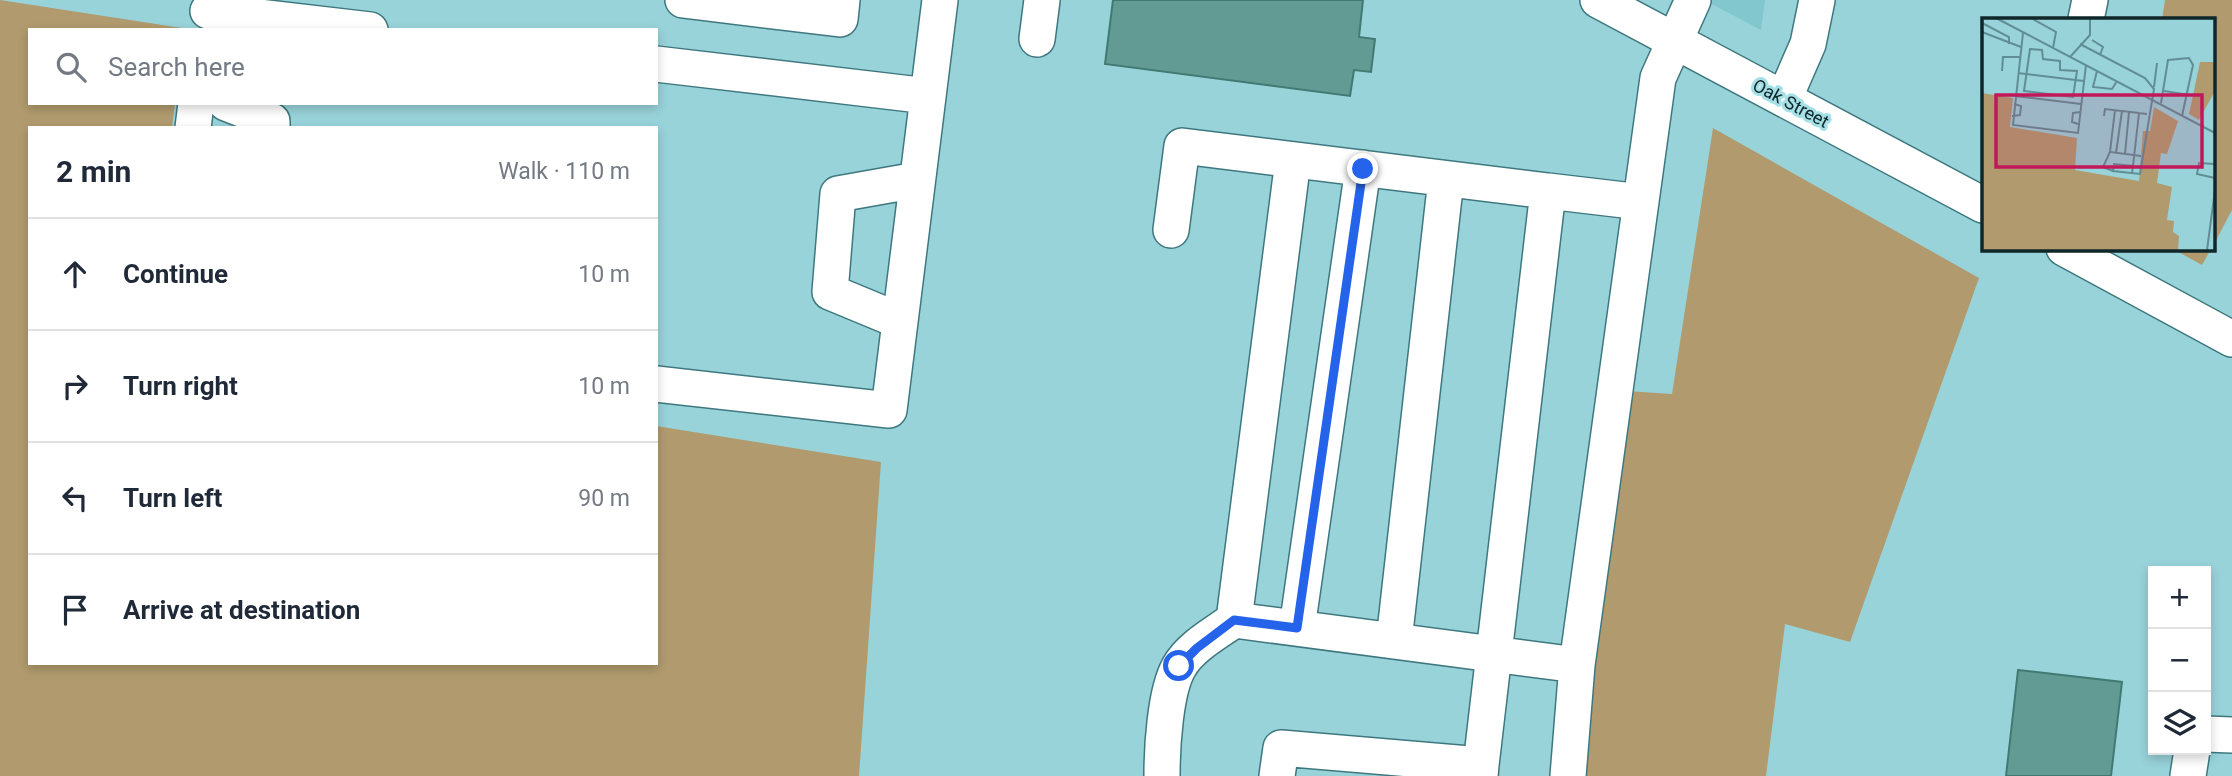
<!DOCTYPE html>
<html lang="en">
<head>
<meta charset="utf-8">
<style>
	:root { --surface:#fff; --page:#f6f6f7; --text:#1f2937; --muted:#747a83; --line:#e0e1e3 }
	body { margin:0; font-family:Roboto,sans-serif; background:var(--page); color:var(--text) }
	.controls { position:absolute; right:21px; bottom:21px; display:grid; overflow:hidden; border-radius:0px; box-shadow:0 4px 10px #0003 }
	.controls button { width:63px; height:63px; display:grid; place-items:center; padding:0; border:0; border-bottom:2px solid var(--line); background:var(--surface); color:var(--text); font:35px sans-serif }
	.stop { position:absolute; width:21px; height:21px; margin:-16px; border:5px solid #2563eb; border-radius:50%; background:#fff }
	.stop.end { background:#2563eb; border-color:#fff; box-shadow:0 2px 7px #0008 }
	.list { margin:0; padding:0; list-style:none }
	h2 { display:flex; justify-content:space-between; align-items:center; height:91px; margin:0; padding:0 28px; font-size:30px }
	h2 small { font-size:23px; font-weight:400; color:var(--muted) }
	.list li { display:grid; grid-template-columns:46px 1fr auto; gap:21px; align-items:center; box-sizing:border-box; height:112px; padding:0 28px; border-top:2px solid var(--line) }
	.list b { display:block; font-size:26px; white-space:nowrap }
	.list em { font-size:23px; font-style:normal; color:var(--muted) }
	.icon { flex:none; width:38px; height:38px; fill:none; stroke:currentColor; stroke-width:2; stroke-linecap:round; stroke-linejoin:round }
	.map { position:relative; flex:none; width:2232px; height:776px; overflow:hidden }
	.search { position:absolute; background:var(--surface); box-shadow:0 4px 10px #0003; left:28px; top:28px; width:630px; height:77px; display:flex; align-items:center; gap:18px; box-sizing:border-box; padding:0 24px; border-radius:0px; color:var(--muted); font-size:26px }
	.panel { position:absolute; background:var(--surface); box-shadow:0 4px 10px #0003; left:28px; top:126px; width:630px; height:539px; border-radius:0px }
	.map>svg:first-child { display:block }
</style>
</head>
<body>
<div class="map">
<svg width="2232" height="776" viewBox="0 0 2232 776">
	<rect width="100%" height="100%" fill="#98d3da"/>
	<path fill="#82c6ce" d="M1704 0H1765L1761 30Z"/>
	<path fill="#b19b6e" d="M0 0 182 28V30H30V103H175L172 128H30V663H656V426L881 462 859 776H0Z
		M2165 0H2232V210L2213 246V19H2162Z
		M1713 128 1979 278 1850 642 1785 624 1766 776H1575L1606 560 1597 389 1672 394Z
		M2173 249H2211L2202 265Z"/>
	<path fill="#629b93" stroke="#427a73" stroke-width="2" d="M1113 0H1363L1359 37 1375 39 1371 72 1354 70 1350 96 1105 64Z
		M2018 670 2122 682 2111 776H2006Z"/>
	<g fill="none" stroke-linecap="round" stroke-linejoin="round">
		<g stroke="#3e787e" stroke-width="38">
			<path id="minor" d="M683 0 840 19 842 0
				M1598 0 1983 205
				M208 11 370 30
				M2086 19 2090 0
				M1037 39 1042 0
				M656 64 928 96
				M1784 99 1808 44 1817 0
				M226 103 272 121V128
				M193 128 196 103
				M1293 160 1234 620 1577 665
				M1171 230 1182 146 1548 191
				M2064 248 2232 339
				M900 321 830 292 838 194 917 180
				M656 384 889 410 940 0
				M1297 628 1363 168
				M1394 641 1446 179
				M2206 734 2232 735
				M1481 765 1548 191 1641 202
				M1162 776C1162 748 1165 691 1179 667 1190 647 1216 633 1234 620
				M1277 776 1281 748 1481 765 1480 776
				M1568 776 1577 665 1658 78 1693 0
				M2188 776 2192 750"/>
		</g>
		<use href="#minor" stroke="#fff" stroke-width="35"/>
	</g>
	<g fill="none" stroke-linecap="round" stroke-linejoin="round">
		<path stroke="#2563eb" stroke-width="9" d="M1179 666 1197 648 1234 620 1297 628 1363 169"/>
	</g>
	<g text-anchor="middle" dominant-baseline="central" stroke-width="6" stroke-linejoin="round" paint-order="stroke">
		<g font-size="18" fill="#0f272a" stroke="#a5e0e7">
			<text transform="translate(1791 103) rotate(28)">Oak Street</text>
		</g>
	</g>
	<g transform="translate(1982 18)">
		<rect width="233" height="233" fill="#98d3da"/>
		<path d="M218 44H233V73L217 102 207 96ZM0 75 31 80 28 109 95 120 93 152 157 163 161 113H168L172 89 196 103 185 136 179 135 175 165 190 169 185 202 192 203 191 214 197 218 196 232H0Z" fill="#b19b6e"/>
		<path fill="none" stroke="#618e94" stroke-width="2" d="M14 0 233 115M49 0 74 14 71 30M0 5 27 19V26M0 14 39 29M41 15 31 107 96 115 104 47M110 22 121 29 118 37M98 26 163 60 172 71 158 156 131 153 132 146 151 148 150 155M48 31 60 32 61 41 78 43V52L95 53 91 79 42 73ZM88 39 108 17V0M20 53 21 39H38M115 53 111 69 130 71 135 63M36 55 102 63M172 69 175 45M182 73 207 77M33 78 99 86M179 85 186 42 207 40 211 47 200 98M133 92 128 134 159 138M30 98 38 97 39 88 32 86M122 98 123 91 157 95M96 106 90 104 91 95 99 94M128 134 121 149 131 153M134 135 140 93M143 136 147 94M233 146 217 145 215 156 233 160M151 148 157 95 165 96M225 232 233 172"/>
		<path fill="#c2185b" fill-opacity="0.15" stroke="#c2185b" stroke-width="3.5" d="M14 77H220V149H14Z"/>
		<rect width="233" height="233" fill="none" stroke="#0f272a" stroke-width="3.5"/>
	</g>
</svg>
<div class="controls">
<button>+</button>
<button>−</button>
<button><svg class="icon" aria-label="layers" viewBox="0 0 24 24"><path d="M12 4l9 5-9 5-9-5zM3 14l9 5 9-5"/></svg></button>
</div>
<div class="stop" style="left:1179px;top:666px"></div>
<div class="stop end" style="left:1363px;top:169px"></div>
<div class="search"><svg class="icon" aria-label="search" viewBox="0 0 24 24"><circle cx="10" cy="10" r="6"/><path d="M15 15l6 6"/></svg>Search here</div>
<section class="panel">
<h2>2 min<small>Walk · 110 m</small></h2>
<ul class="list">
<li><svg class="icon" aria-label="ahead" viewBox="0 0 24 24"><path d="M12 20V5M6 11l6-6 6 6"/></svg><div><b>Continue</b></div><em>10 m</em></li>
<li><svg class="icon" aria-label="right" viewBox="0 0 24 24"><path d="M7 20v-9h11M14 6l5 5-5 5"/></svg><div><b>Turn right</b></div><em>10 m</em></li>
<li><svg class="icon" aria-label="left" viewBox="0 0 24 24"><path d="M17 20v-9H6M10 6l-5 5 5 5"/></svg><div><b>Turn left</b></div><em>90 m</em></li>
<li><svg class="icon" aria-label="arrive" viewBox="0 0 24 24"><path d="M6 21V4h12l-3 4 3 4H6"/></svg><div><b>Arrive at destination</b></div></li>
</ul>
</section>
</div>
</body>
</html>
